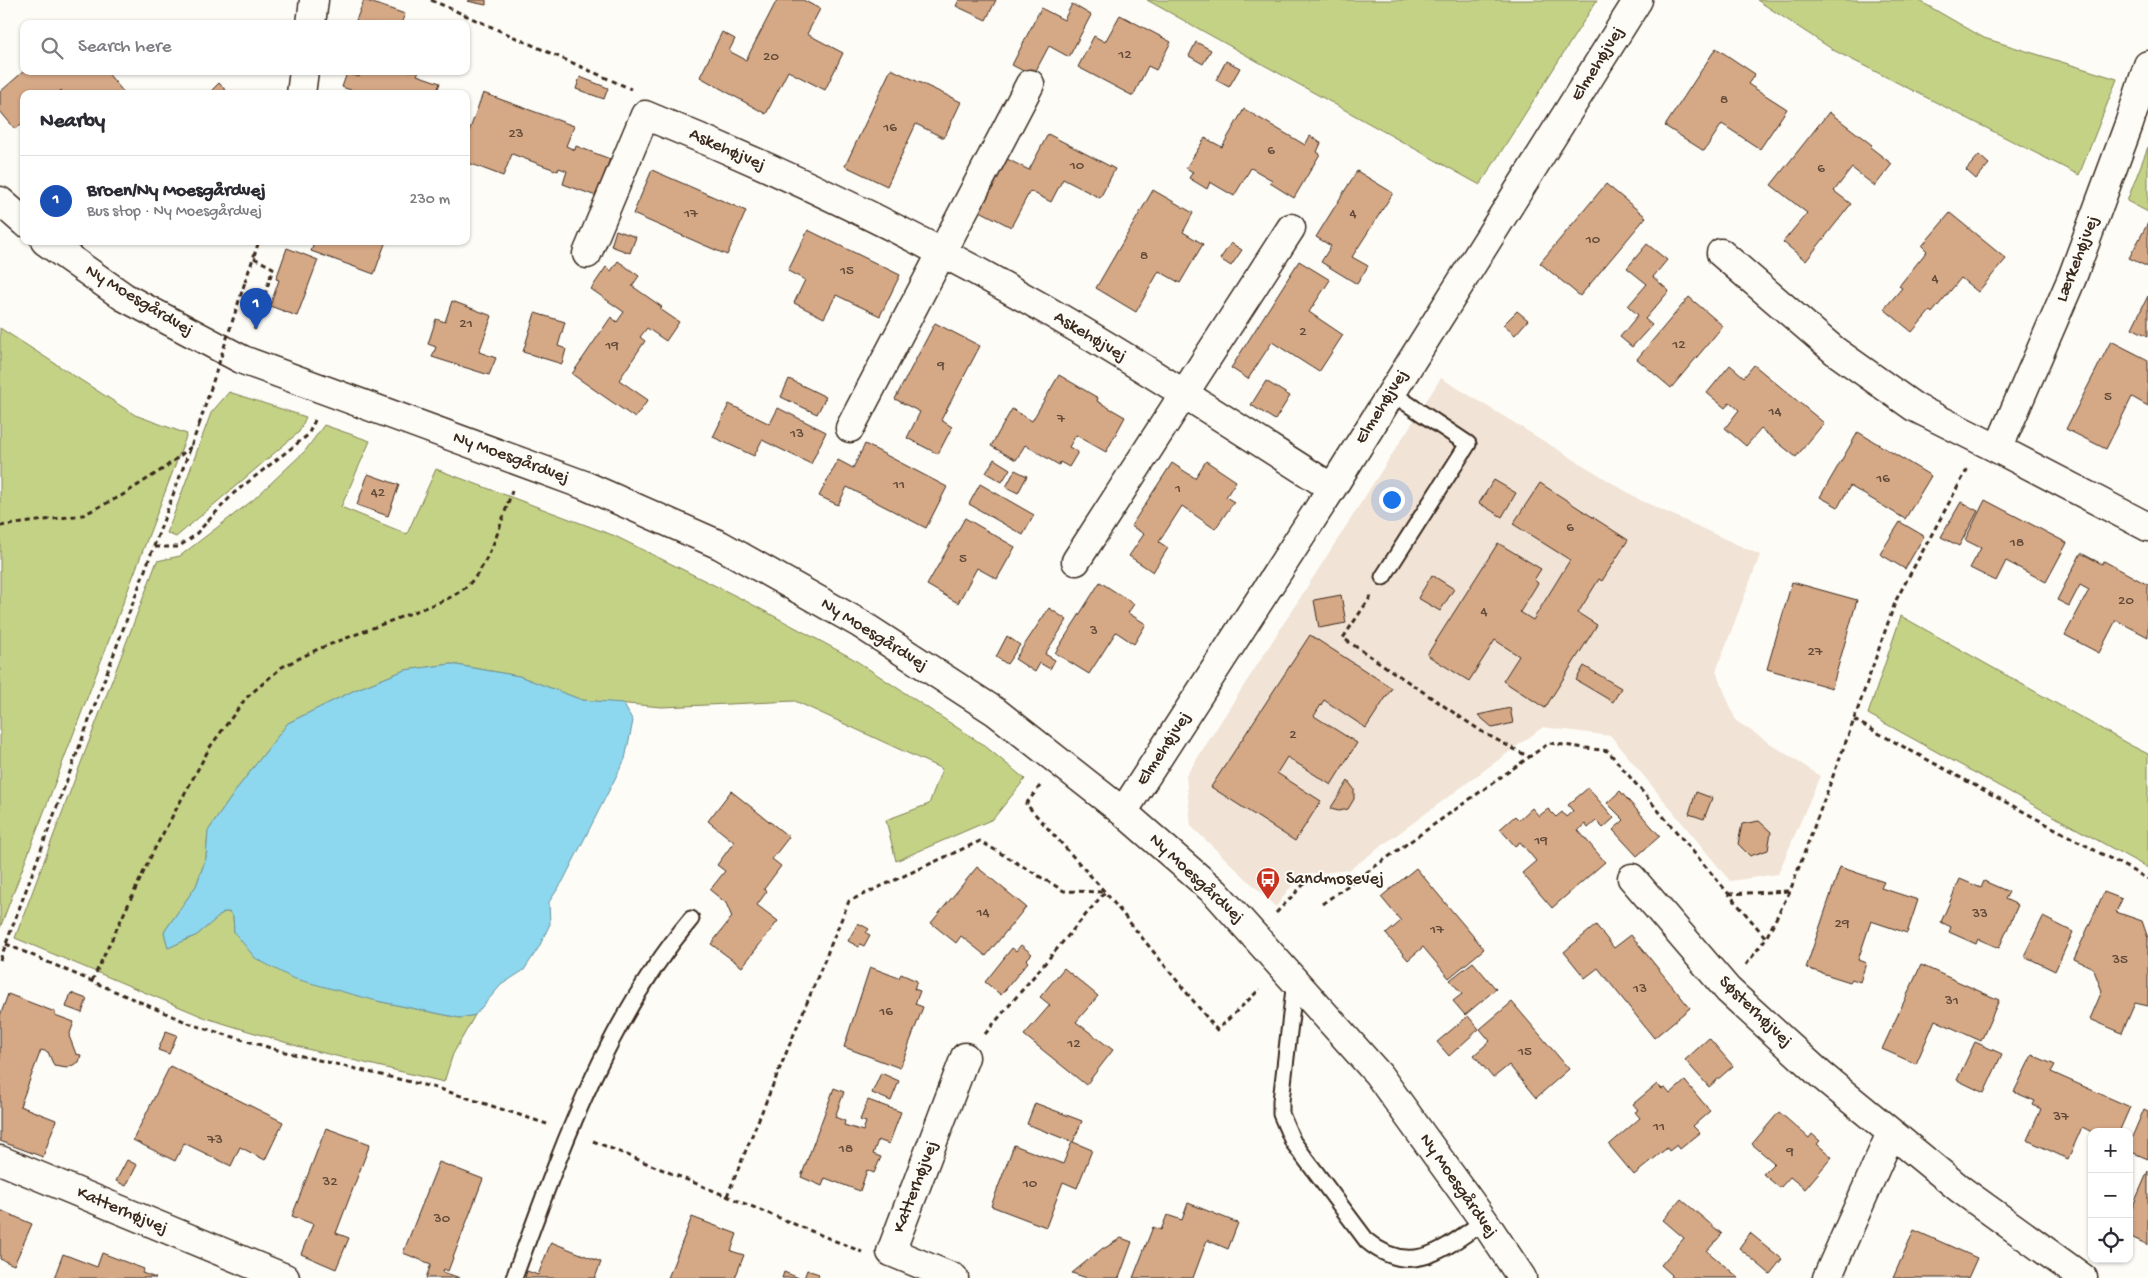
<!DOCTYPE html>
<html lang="en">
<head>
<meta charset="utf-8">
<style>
	:root { --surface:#fff; --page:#f2f2f3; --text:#2b2b33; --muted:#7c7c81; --line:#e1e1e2; --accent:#7c3aed }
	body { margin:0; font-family:"Gochi Hand",sans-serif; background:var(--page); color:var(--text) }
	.controls { position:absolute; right:15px; bottom:15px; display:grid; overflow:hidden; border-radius:10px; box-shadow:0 1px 4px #0004 }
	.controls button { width:45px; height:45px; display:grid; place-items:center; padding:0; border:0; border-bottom:1px solid var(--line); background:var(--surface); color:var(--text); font:25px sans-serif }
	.you { position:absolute; left:1391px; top:499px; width:18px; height:18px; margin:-12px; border:4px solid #fff; border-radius:50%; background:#1a73e8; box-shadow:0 0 0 8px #1a73e833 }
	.badge { display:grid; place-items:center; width:32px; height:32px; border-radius:50%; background:var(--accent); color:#fff; font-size:16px; font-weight:700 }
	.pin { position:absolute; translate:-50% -41px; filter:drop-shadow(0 1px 2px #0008) }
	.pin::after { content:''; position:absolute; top:26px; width:18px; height:15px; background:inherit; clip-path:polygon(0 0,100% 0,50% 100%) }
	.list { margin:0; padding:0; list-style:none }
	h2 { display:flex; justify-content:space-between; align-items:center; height:65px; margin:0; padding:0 20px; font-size:21px }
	h2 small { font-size:16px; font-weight:400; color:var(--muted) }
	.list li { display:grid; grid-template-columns:32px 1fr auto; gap:15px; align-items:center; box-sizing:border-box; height:90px; padding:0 20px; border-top:1px solid var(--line) }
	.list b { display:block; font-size:19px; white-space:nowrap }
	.list p { margin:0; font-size:16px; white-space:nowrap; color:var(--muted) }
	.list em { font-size:16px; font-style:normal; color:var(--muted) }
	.icon { flex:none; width:28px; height:28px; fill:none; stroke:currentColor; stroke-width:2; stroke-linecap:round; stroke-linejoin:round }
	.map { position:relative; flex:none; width:2148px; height:1278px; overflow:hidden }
	.search { position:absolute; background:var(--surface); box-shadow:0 1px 4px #0004; left:20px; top:20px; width:450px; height:55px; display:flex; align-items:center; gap:12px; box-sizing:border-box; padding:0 18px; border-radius:10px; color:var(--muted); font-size:19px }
	.panel { position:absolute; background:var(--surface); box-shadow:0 1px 4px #0004; left:20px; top:90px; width:450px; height:155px; border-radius:10px }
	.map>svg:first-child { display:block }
</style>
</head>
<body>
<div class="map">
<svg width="2148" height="1278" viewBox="0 0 2148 1278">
	<rect width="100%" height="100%" fill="#fdfcf7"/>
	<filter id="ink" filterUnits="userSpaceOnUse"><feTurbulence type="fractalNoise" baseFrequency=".02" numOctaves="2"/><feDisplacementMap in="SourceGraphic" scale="10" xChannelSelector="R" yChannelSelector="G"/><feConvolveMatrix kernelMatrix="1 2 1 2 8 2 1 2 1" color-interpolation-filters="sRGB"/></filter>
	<g filter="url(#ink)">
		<path fill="#f1e3d5" d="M1441 378 1640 500 1760 555 1716 671 1736 721 1820 776 1778 874 1730 881 1611 736 1543 727 1349 870 1303 875 1287 891 1276 907 1191 826 1186 776Z"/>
		<path fill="#c4d286" stroke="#807e52" d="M1147 0H1597L1480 185Z
			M1757 0H1918L1984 38 2117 79 2079 175 1835 51Z
			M2148 147V212L2127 201Z
			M0 328 135 415 187 434 0 928Z
			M229 392 306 417 299 432 176 537 167 533 211 413Z
			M324 425 370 441 341 507 407 534 436 469 615 536 744 600 852 658 985 746 1025 779 993 819 896 861 886 820 929 804 942 769 795 701 662 707 582 700 519 676 451 664 405 670 355 690 288 723 239 786 208 831 206 858 196 886 164 932 168 948 197 935 224 912H229L233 915 234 932 377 1001 460 1018 475 1015 453 1054 444 1082 307 1049 206 1018 15 938 157 561 180 556 253 500 305 451Z
			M1901 616 2130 745 2148 754V868L1868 714Z"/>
		<path fill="#8dd8ee" stroke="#6c929b" d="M451 664 519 676 582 700 623 703 633 721 625 759 563 881 549 902 550 924 539 947 524 970 501 985 475 1015 460 1018 377 1001 292 978 255 958 234 932 233 916 229 912H224L197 935 168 948 164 932 196 886 206 858 208 831 239 786 288 723 355 690 405 670Z"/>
		<path fill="#d5a886" stroke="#3b2a1e" d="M364 0 405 14 401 24 355 23Z
			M468 0H486V5L467 1Z
			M777 0H803L820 9 807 34 843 53 825 90 788 71 766 114 700 77 722 32 735 39 729 51 746 60Z
			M959 0H996L986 20 956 6Z
			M1072 4 1091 15 1069 57 1049 46 1033 76 1012 65 1041 8 1064 20Z
			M1120 15 1171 42 1156 70 1148 66 1133 96 1078 67 1094 36 1105 42Z
			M1196 42 1211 50 1203 64 1189 56Z
			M1716 48 1755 74 1748 84 1787 109 1760 149 1722 124 1704 151 1665 126Z
			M1226 61 1240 68 1229 87 1216 80Z
			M891 69 961 102 944 138 916 124 887 186 845 166Z
			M24 71H106L125 94H64L61 90 57 94H24V122L15 129 0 111V92Z
			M361 71H419L417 75 440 83 436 94H362L342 87 347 73 359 77Z
			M580 77 608 88 604 99 576 89Z
			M219 83 229 94H208Z
			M483 93 574 126 566 146 575 150 576 146 610 159 596 196 563 184 567 171 559 168 558 171 512 154 503 176 466 162V140Z
			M1244 109 1305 145 1310 136 1321 143 1317 152 1320 154 1294 198 1270 183 1272 180 1251 168 1234 196 1210 182 1207 189 1189 178 1193 172 1186 168 1205 138 1222 147Z
			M1829 112 1872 145 1870 147 1892 164 1875 186 1852 168 1834 191 1851 204 1806 261 1783 242 1807 213 1771 185Z
			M1048 134 1115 169 1100 198 1063 179 1051 202 1030 191 1011 227 980 211 1007 159 1029 170Z
			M1979 155 1989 164 1976 179 1966 170Z
			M652 170 746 211 727 255 633 214Z
			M1357 171 1393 193 1352 257 1368 266 1357 284 1321 262 1331 246 1316 237Z
			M1606 184 1646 217 1580 296 1540 263Z
			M1153 190 1193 213 1183 232 1203 244 1180 283 1159 271 1136 312 1096 288Z
			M1950 213 2006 259 1978 292 1961 278 1932 313 1930 311 1912 332 1884 309 1902 288 1899 286 1927 251 1922 246Z
			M2148 223V267L2129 258Z
			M616 230 636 237 630 253 611 246Z
			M808 230 900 275 880 316 836 295 824 318 794 303 805 280 788 271Z
			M315 241H386L374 274 311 251Z
			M1231 243 1242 250 1231 266 1220 259Z
			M1647 244 1667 260 1653 277 1669 291 1645 319 1652 325 1632 347 1620 337 1638 315 1628 306 1647 284 1627 268Z
			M287 248 318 260 297 316 270 306 279 280 276 279Z
			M618 261 639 276 632 286 662 307 660 309 679 322 666 341 647 328 640 337 645 341 619 380 648 400 635 418 572 374 611 317 617 322 624 312 591 289 606 267 611 271Z
			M1299 261 1330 280 1309 312 1343 335 1319 372 1272 342 1248 379 1231 368Z
			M2148 296V336L2132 328Z
			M1689 297 1723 326 1671 388 1637 359Z
			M452 301 492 316 479 352 496 358 489 375 432 357 436 347 428 344 436 319 445 322Z
			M1517 311 1528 320 1515 335 1503 325Z
			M535 313 565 322 558 346 566 349 562 364 523 352Z
			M935 323 980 346 941 420 952 427 938 454 907 438 920 412 895 399Z
			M2111 341 2148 360V406L2132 397 2106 449 2066 429Z
			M1730 365 1744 377 1754 365 1824 423 1796 457 1761 429 1746 446 1725 428 1739 410 1730 402 1725 408 1707 393Z
			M1059 375 1098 398 1097 401 1125 417 1106 452 1076 435 1069 447 1078 452 1069 467 1060 462 1059 465 1025 445 1016 460 991 446 1012 409 1032 421Z
			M789 379 826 397 817 414 781 397Z
			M1266 381 1290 396 1275 420 1251 405Z
			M729 404 770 424 778 408 826 432 811 464 762 440 754 456 713 437Z
			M1858 432 1931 476 1905 519 1850 486 1838 507 1820 497Z
			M865 444 947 487 926 528 847 487 838 505 819 496 838 460 853 468Z
			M994 459 1010 469 1002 482 986 473Z
			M1206 461 1236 481 1226 497 1234 502 1215 529 1182 506 1159 542 1168 548 1153 572 1129 556 1144 534 1131 526 1172 463 1195 478Z
			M1015 470 1027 476 1018 493 1006 487Z
			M368 474 399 485 388 516 357 505Z
			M1494 480 1516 493 1502 517 1479 503Z
			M1540 483 1628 540 1602 581 1599 579 1578 613 1597 625 1545 708 1503 681 1519 656 1495 640 1469 681 1427 655 1498 543 1541 569 1534 580 1538 583 1520 612 1533 620 1570 560 1513 524Z
			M980 484 1034 515 1023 535 969 504Z
			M1985 500 2067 543 2046 582 2006 561 1996 581 1970 568 1981 548 1965 540Z
			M1961 502 1978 511 1959 546 1941 537Z
			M965 518 1015 547 997 579 977 568 958 603 927 585Z
			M1900 522 1924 536 1905 569 1880 554Z
			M2081 553 2102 564 2104 561 2148 585V637L2116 620 2099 653 2065 635 2089 590 2080 585 2069 606 2057 600Z
			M1432 575 1454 589 1440 611 1418 598Z
			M1100 582 1134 604 1128 613 1146 624 1134 644 1116 632 1089 674 1055 653Z
			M1792 582 1857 600 1832 688 1767 669Z
			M1341 595 1346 623 1319 628 1314 600Z
			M1049 608 1067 620 1045 654 1055 660 1050 669 1040 663 1035 672 1015 659Z
			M1310 635 1392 688 1366 728 1324 700 1314 716 1357 743 1331 785 1287 757 1277 773 1321 801 1295 841 1211 787Z
			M1007 636 1020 645 1007 664 996 657Z
			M1584 666 1621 688 1613 702 1576 680Z
			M1510 708 1513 723 1493 728 1478 715Z
			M1348 781 1354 789V799L1348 809 1339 811 1330 809Z
			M1588 788 1614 818 1603 828 1596 821 1588 828 1585 824 1578 830 1605 862 1552 908 1522 873 1536 861 1520 842 1515 846 1500 829 1515 816 1519 820 1532 808 1539 816 1548 809 1556 817 1562 812 1566 817 1573 811 1568 805Z
			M731 791 789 837 772 859 781 866 764 889 767 891 757 905 778 921 742 967 711 944 732 917 726 903 710 890 725 871 717 865 734 842 708 821Z
			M1620 791 1660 836 1637 856 1613 830 1624 820 1607 803Z
			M1696 792 1712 798 1704 819 1689 814Z
			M1759 821 1771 832 1768 850 1750 856 1738 844 1742 824Z
			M977 867 1026 907 986 956 961 936 956 943 931 923Z
			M1840 867 1884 882 1881 888 1918 900 1907 933 1871 921 1858 960 1866 963 1860 982 1852 979 1850 982 1806 968Z
			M1416 868 1484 949 1449 978 1423 947 1408 960 1386 934 1401 921 1381 897Z
			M1960 879 1981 888 1984 881 2009 892 2005 899 2018 905 1999 948 1978 939 1976 944 1949 932 1951 927 1941 922Z
			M2104 892 2122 899 2116 912 2142 921 2148 938V1006L2135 1003 2122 1033 2090 1019 2102 991 2093 968 2074 959Z
			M2043 917 2073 932 2055 971 2024 956Z
			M858 923 869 929 866 933 870 935 864 946 860 944 859 947 848 941Z
			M1596 925 1614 948 1631 935 1690 1008 1654 1038 1598 968 1585 978 1564 952Z
			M1021 945 1032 954 1026 960 1028 962 1001 995 985 982 1012 948 1016 951Z
			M1473 962 1496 989 1465 1015 1453 1001 1462 994 1450 980Z
			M1921 965 1999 1000 1981 1041 1935 1020 1916 1064 1882 1049Z
			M870 967 899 978 901 974 917 981 914 989 920 991 915 1004 923 1007 900 1068 844 1047Z
			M1064 968 1098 996 1076 1022 1113 1050 1086 1085 1024 1035 1050 1005 1040 997Z
			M71 993 87 999 82 1013 66 1007Z
			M8 994 55 1012V1015L74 1022 69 1036 76 1054 81 1055 79 1062 67 1068 54 1066 48 1052 41 1050 20 1106 56 1120 43 1157 0 1141V1016Z
			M1512 1002 1569 1069 1536 1098 1509 1065 1493 1078 1474 1055 1490 1041 1480 1029Z
			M1468 1016 1479 1029 1449 1056 1437 1042Z
			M166 1031 177 1035 169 1054 158 1050Z
			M1709 1038 1733 1066 1709 1087 1685 1060Z
			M1975 1042 2002 1054 1984 1093 1957 1080Z
			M2032 1055 2055 1065 2051 1072 2130 1107 2119 1132H2092L2082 1127 2068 1159 2027 1140 2041 1109 2033 1105 2035 1101 2014 1092Z
			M170 1066 283 1122 265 1160 240 1147 231 1166 184 1143 175 1161 133 1140Z
			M881 1073 899 1081 891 1101 872 1093Z
			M1685 1081 1710 1111 1693 1126 1700 1133 1680 1149 1677 1145 1669 1151 1667 1148 1634 1175 1609 1145 1640 1118 1635 1112 1638 1110 1633 1104 1657 1084 1662 1089 1665 1088 1670 1094Z
			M834 1088 844 1092 835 1117 845 1121 844 1125 863 1131 866 1122 860 1120 868 1100 901 1112 889 1144 878 1140 873 1154 881 1157 874 1173 867 1170 860 1191 825 1178 822 1186 801 1177Z
			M1035 1103 1082 1121 1073 1142 1092 1150 1077 1188 1063 1182 1046 1227 991 1206 1014 1145 1063 1164 1072 1142 1027 1124Z
			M2144 1109 2148 1111V1159L2129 1151V1144Z
			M1779 1112 1809 1138 1812 1134 1820 1141 1817 1144 1832 1157 1805 1189 1790 1177 1780 1188 1763 1174 1774 1163 1752 1144Z
			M326 1128 370 1144 336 1233 349 1238 336 1269 301 1254 313 1224 292 1216Z
			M127 1160 137 1165 126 1186 116 1181Z
			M439 1162 483 1179 448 1271 444 1269 443 1272 460 1278H426L431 1264 403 1253Z
			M2148 1171V1245L2129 1236V1215Z
			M1681 1199 1722 1234 1707 1251 1739 1278H1670L1672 1275 1661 1265 1684 1238 1663 1220Z
			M1188 1203 1238 1223 1228 1249 1207 1240 1193 1278H1133L1153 1227 1161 1230 1167 1215 1182 1220Z
			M0 1210 32 1224 14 1265 0 1259Z
			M692 1217 737 1234 731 1251 744 1255 735 1278H668Z
			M1914 1230 1977 1258 1968 1278H1893Z
			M1750 1233 1782 1259 1770 1274 1739 1248Z
			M1121 1238 1132 1242 1119 1278H1087L1072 1273 1103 1248H1105Z
			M551 1242 601 1262 595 1278H525L527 1271 538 1275Z
			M102 1253 144 1269 142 1273 156 1278H54L63 1254 97 1267Z
			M807 1270 819 1274 818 1278H804Z
			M784 1272 799 1278H782Z"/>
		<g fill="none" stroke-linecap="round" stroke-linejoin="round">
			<g stroke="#3b2a1e" stroke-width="19">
				<path id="lane" d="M1383 577 1468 444 1390 392
					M1295 980 1281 1101V1114L1293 1142 1367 1241C1411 1278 1444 1249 1484 1221
					M514 1278C560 1153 604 1023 691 919"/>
			</g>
			<g stroke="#3b2a1e" stroke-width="31">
				<path id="street" d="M311 24 314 0
					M2148 65 2129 124 2072 278 1998 449 2148 527
					M301 94 304 71
					M1721 253 1835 351 1914 407 1998 449
					M587 254 645 115C781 170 914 234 1041 307 1140 364 1236 427 1332 488
					M850 428 1030 84
					M1076 561 1291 228
					M1123 812 1332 488 1638 0
					M1632 878 1728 990 1821 1075 1960 1189 2083 1278
					M0 1160 285 1278
					M954 1278 891 1252 965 1057
					M1827 1278 1891 1133"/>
			</g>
			<g stroke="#3b2a1e" stroke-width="31">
				<path id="secondary" d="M0 201 24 222
					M45 241 124 297 243 360 584 485 720 545 859 623 996 712 1123 812 1216 893 1378 1074 1484 1221 1522 1278"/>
			</g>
			<path stroke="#3b2a1e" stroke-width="3" stroke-dasharray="5 4" stroke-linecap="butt" d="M431 0 631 89
				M254 258 273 268 254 331
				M245 282 259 241
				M0 526 83 515 121 496 163 469 191 447
				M155 547H178L194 536 234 493 308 435 315 420
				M1371 596 1343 638 1484 733 1529 757
				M1854 720 2148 879
				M1040 786 1026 804 1105 892 1217 1030 1260 989
				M1729 894 1790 891
				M1322 904 1549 743 1608 751 1766 938
				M1276 913 1307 881 1360 875
				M6 944 193 1025 281 1051 440 1089 547 1124
				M0 960 199 425
				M1746 965 1766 938 1790 891 1854 720 1896 600 1968 468
				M92 981 154 850 210 747 246 698 282 667 318 649 445 600C451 597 457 594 462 590 488 572 502 520 512 491
				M593 1141 862 1252
				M727 1196 849 901 980 841 1064 891 1105 892 985 1034"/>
			<use href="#lane" stroke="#fdfcf7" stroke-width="15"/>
			<use href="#street" stroke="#fdfcf7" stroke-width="28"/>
			<use href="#secondary" stroke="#fdfcf7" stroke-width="28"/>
			<path stroke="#3b2a1e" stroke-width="3" stroke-dasharray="5 4" stroke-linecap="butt" d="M199 425 245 282"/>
		</g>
	</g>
	<defs>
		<g id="bus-pin" transform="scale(1.25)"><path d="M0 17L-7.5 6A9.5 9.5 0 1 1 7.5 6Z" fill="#c8321e" stroke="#fdfcf7"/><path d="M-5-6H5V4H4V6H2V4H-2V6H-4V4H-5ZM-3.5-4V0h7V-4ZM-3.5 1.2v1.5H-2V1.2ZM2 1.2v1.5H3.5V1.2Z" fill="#fff"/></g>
	</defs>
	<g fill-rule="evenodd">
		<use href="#bus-pin" x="1268" y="879"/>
	</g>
	<g text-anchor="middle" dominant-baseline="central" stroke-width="4" stroke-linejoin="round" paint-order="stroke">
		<g font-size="15" fill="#624a38">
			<text x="1125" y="55">12</text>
			<text x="771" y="57">20</text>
			<text x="1724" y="100">8</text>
			<text x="890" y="128">16</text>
			<text x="516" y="134">23</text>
			<text x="1271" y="151">6</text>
			<text x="1077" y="166">10</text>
			<text x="1821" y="169">6</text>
			<text x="691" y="214">17</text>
			<text x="1353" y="214">4</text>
			<text x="1593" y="240">10</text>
			<text x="1144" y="256">8</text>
			<text x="847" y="271">15</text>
			<text x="1935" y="279">4</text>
			<text x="466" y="324">21</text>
			<text x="1303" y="332">2</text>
			<text x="1679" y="345">12</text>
			<text x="612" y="346">19</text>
			<text x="941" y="366">9</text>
			<text x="2108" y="397">5</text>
			<text x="1775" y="412">14</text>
			<text x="1061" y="419">7</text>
			<text x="797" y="434">13</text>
			<text x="1883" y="479">16</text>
			<text x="899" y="485">11</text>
			<text x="1178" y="489">1</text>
			<text x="378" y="493">42</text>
			<text x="1570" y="528">6</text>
			<text x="2017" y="543">18</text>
			<text x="963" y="559">5</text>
			<text x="2126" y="601">20</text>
			<text x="1484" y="612">4</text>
			<text x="1094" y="631">3</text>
			<text x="1815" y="652">27</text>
			<text x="1293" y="735">2</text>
			<text x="1541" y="841">19</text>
			<text x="983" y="913">14</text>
			<text x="1980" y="914">33</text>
			<text x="1842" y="924">29</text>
			<text x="1437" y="930">17</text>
			<text x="2120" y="960">35</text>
			<text x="1640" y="989">13</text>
			<text x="1952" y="1001">31</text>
			<text x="886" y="1012">16</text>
			<text x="1074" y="1044">12</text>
			<text x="1525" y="1052">15</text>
			<text x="2061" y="1117">37</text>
			<text x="1659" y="1127">11</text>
			<text x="215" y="1140">73</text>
			<text x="846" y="1149">18</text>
			<text x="1790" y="1152">9</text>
			<text x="330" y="1182">32</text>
			<text x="1030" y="1184">10</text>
			<text x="442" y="1219">30</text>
		</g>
		<g font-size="18" fill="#3b2a1e" stroke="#fdfcf7">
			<text transform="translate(1598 64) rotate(-58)">Elmehøjvej</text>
			<text transform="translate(727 150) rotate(24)">Askehøjvej</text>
			<text transform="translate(2078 259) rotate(-69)">Lærkehøjvej</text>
			<text transform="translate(139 301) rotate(31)">Ny Moesgårdvej</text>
			<text transform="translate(1090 337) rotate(31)">Askehøjvej</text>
			<text transform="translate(1382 407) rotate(-58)">Elmehøjvej</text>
			<text transform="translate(511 458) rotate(20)">Ny Moesgårdvej</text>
			<text transform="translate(874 635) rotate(32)">Ny Moesgårdvej</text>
			<text transform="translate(1164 749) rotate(-57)">Elmehøjvej</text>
			<text transform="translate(1196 879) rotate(43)">Ny Moesgårdvej</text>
			<text transform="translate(1755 1012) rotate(44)">Søsterhøjvej</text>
			<text transform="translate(1458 1186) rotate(55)">Ny Moesgårdvej</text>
			<text transform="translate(916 1187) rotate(-69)">Katterhøjvej</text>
			<text transform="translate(122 1211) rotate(23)">Katterhøjvej</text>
		</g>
		<g font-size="18" fill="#3b2a1e" stroke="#fdfcf7" text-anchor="start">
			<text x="1286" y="879">Sandmosevej</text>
		</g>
	</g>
</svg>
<div class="controls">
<button>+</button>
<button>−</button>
<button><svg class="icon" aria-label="locate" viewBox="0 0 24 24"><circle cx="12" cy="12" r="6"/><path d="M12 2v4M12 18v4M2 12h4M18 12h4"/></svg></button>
</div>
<div class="you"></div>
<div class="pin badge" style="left:256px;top:329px;background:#1a4fb4">1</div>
<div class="search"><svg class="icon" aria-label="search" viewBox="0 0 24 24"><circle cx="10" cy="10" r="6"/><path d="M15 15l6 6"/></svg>Search here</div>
<section class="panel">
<h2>Nearby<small></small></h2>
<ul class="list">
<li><span class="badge" style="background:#1a4fb4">1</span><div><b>Broen/Ny Moesgårdvej</b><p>Bus stop · Ny Moesgårdvej</p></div><em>230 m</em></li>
</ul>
</section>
</div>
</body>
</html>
